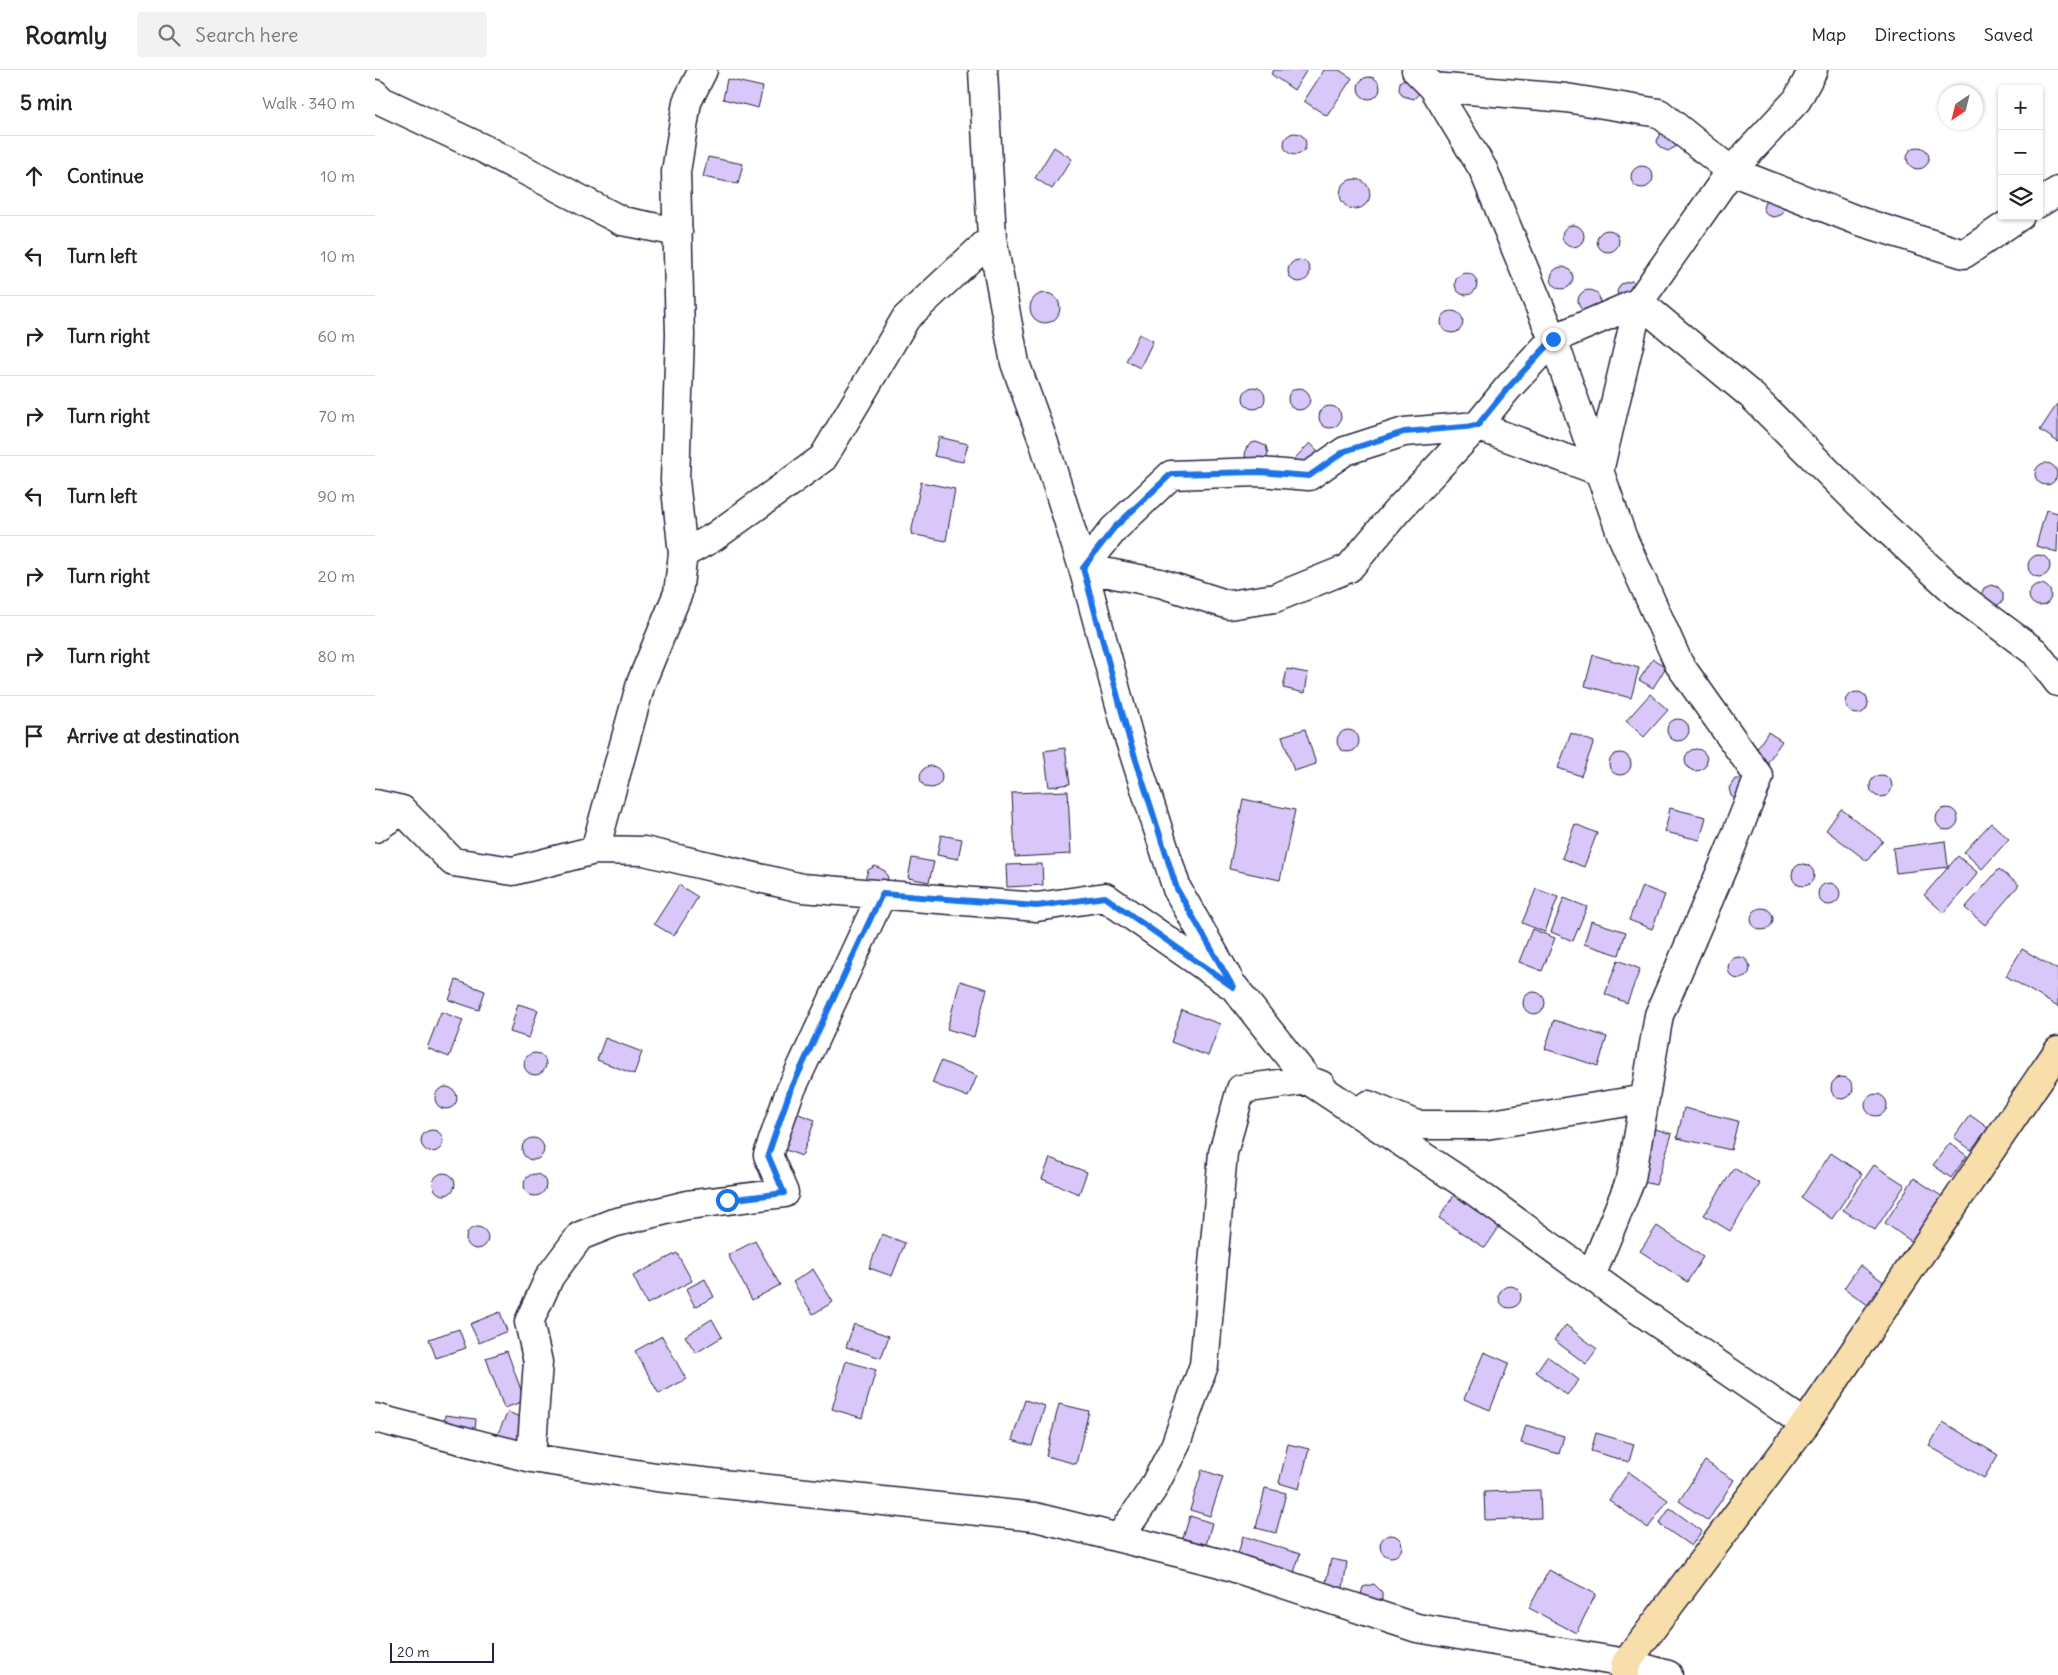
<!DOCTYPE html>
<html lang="en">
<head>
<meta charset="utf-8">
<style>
	:root { --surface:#fff; --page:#f2f2f2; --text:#222; --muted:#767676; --line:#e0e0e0 }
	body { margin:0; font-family:Delius,sans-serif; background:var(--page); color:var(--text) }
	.controls { position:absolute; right:15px; top:15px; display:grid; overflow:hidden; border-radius:5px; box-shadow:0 1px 4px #0004 }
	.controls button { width:45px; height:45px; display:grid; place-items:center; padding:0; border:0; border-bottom:1px solid var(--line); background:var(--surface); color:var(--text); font:25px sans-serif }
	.compass { position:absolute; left:1563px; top:15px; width:45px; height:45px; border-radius:50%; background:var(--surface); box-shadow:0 1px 4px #0004; rotate:215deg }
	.scale { position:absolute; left:15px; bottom:12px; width:104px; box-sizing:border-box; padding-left:5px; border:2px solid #22223b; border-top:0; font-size:14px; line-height:18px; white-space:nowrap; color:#22223b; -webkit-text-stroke:4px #fff; paint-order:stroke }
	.stop { position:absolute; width:15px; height:15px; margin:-11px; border:4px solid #1a73e8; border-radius:50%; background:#fff }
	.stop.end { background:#1a73e8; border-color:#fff; box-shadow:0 1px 5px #0008 }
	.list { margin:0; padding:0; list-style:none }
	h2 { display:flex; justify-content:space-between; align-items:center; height:65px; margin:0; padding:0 20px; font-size:21px }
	h2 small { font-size:16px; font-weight:400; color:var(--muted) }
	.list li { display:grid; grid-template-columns:32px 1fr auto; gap:15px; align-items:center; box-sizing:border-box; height:80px; padding:0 20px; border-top:1px solid var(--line) }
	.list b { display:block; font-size:19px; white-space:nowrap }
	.list em { font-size:16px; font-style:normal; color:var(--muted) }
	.icon { flex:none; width:28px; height:28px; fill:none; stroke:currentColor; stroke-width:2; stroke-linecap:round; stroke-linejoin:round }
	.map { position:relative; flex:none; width:1683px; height:1605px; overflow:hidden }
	header { display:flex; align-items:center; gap:30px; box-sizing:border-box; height:70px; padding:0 25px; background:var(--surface); border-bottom:1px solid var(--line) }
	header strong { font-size:24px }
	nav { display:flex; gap:28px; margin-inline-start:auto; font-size:18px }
	.search { width:350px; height:45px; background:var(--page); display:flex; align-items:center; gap:12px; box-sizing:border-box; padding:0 18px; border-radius:5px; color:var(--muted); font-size:19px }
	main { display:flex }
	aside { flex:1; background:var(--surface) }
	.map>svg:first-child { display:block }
</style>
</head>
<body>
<header>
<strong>Roamly</strong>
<div class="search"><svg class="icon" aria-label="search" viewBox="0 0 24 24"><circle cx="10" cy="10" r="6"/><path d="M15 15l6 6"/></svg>Search here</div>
<nav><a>Map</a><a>Directions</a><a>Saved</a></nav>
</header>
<main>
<aside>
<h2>5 min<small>Walk · 340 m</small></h2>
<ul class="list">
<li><svg class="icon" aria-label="ahead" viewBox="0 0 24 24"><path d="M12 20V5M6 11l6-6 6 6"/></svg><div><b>Continue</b></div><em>10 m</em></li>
<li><svg class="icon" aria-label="left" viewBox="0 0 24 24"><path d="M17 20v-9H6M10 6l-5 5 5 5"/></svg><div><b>Turn left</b></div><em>10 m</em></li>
<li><svg class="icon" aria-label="right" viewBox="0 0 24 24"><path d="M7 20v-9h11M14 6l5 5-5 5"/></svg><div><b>Turn right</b></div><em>60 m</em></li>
<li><svg class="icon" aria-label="right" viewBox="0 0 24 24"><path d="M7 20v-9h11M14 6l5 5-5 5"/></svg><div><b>Turn right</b></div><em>70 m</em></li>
<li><svg class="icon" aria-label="left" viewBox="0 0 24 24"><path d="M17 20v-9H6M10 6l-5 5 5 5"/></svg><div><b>Turn left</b></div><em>90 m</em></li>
<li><svg class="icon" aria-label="right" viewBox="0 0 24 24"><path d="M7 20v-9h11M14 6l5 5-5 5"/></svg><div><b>Turn right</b></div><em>20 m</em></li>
<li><svg class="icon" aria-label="right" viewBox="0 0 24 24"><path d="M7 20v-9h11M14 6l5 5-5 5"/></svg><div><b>Turn right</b></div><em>80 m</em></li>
<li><svg class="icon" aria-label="arrive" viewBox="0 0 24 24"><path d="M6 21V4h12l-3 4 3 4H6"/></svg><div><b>Arrive at destination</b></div></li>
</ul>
</aside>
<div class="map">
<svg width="1683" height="1605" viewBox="0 0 1683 1605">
	<rect width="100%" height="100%" fill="#fff"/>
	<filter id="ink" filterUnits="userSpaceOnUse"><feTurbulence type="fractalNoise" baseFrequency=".02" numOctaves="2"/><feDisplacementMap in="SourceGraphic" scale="10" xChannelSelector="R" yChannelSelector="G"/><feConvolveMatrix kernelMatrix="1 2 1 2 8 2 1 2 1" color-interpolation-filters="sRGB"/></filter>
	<g filter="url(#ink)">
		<path fill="#d8c7f8" stroke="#22223b" d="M899 0H932L919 20 896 4Z
			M949 0H964L977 8 952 46 929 31Z
			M983 18a11 11 0 1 1 22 0a11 11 0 1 1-22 0Z
			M1031 7 1046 21 1039 29 1028 26 1024 20 1025 12Z
			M352 9 388 17 383 38 348 29Z
			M1285 61 1304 73 1302 76 1293 81 1286 78 1282 72Z
			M909 74a11 11 0 1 1 22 0a11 11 0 1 1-22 0Z
			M1532 88a11 11 0 1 1 22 0a11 11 0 1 1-22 0Z
			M679 77 697 89 677 119 660 108Z
			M333 87 368 94 363 114 328 107Z
			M1256 107a11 11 0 1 1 22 0a11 11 0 1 1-22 0Z
			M965 124a15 15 0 1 1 30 0a15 15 0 1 1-30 0Z
			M1391 128 1411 137 1406 145 1399 147 1392 145 1388 138Z
			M1187 166a11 11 0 1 1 22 0a11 11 0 1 1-22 0Z
			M1222 171a11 11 0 1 1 22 0a11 11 0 1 1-22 0Z
			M913 201a11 11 0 1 1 22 0a11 11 0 1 1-22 0Z
			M1176 208a11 11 0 1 1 22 0a11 11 0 1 1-22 0Z
			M1080 214a11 11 0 1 1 22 0a11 11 0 1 1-22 0Z
			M1257 211 1263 216 1244 228 1242 221 1246 214Z
			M1203 231a11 11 0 1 1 22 0a11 11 0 1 1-22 0Z
			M655 238a15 15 0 1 1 30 0a15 15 0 1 1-30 0Z
			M1066 252a11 11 0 1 1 22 0a11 11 0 1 1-22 0Z
			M764 264 778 271 765 298 751 291Z
			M868 328a11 11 0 1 1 22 0a11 11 0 1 1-22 0Z
			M913 329a11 11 0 1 1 22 0a11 11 0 1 1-22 0Z
			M1683 333V372L1665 360Z
			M944 347a11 11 0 1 1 22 0a11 11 0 1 1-22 0Z
			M564 367 593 374 588 392 559 386Z
			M881 372 891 376 893 384 891 390 872 389 870 386 871 378 877 373Z
			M935 373 946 384 925 405 914 394Z
			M1660 404a11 11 0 1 1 22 0a11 11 0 1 1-22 0Z
			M546 412 580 419 571 471 536 464Z
			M1671 440 1683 443 1682 482 1661 476Z
			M1653 496a11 11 0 1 1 22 0a11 11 0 1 1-22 0Z
			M1654 525a11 11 0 1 1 22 0a11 11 0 1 1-22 0Z
			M1616 515 1623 517 1628 523V531L1620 537 1606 525 1609 518Z
			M1218 585 1264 598 1256 628 1210 616Z
			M1278 589 1291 597 1278 618 1264 610Z
			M912 599 933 603 930 623 908 618Z
			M1471 633a11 11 0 1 1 22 0a11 11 0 1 1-22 0Z
			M1275 624 1293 640 1269 667 1251 651Z
			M1292 660a11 11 0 1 1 22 0a11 11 0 1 1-22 0Z
			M930 659 941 694 919 701 907 666Z
			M962 671a11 11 0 1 1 22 0a11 11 0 1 1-22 0Z
			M1393 662 1407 671 1389 698 1375 689Z
			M1196 663 1219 672 1206 706 1183 698Z
			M690 678 695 714 674 717 669 681Z
			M1310 690a11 11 0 1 1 22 0a11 11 0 1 1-22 0Z
			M1234 694a11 11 0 1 1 22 0a11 11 0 1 1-22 0Z
			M545 707a11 11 0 1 1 22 0a11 11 0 1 1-22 0Z
			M1495 716a11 11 0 1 1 22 0a11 11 0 1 1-22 0Z
			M1360 709H1368L1369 731 1362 730 1356 726 1354 718Z
			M693 721 696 784 640 787 637 723Z
			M868 729 920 740 905 810 854 799Z
			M1561 749a11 11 0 1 1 22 0a11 11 0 1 1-22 0Z
			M1295 738 1331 747 1325 770 1290 762Z
			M1466 739 1508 771 1492 791 1451 760Z
			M1616 753 1634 769 1607 799 1589 782Z
			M1200 754 1222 763 1209 797 1187 788Z
			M566 765 587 769 583 789 562 785Z
			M1570 771 1573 797 1521 803 1518 778Z
			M1583 786 1603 803 1569 843 1549 825Z
			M537 788 559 792 554 812 533 808Z
			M1417 805a11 11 0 1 1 22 0a11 11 0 1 1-22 0Z
			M667 794 668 815 632 817 631 795Z
			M500 796 510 801 513 808 512 812 490 810 493 800Z
			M1624 799 1644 815 1610 855 1590 838Z
			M1443 824a11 11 0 1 1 22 0a11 11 0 1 1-22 0Z
			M304 815 323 827 299 866 279 854Z
			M1267 816 1290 825 1277 859 1254 850Z
			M1161 819 1183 827 1170 862 1147 853Z
			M1189 828 1212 837 1198 871 1176 862Z
			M1376 849a11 11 0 1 1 22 0a11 11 0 1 1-22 0Z
			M1216 851 1251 862 1244 885 1209 874Z
			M1157 859 1180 868 1167 901 1144 892Z
			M1647 879 1683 900V937L1631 906Z
			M1353 898a11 11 0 1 1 22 0a11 11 0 1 1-22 0Z
			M1243 890 1265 899 1252 933 1230 924Z
			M81 910 110 921 104 940 74 930Z
			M585 911 612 919 599 967 572 959Z
			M1148 933a11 11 0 1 1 22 0a11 11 0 1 1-22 0Z
			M143 934 163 940 154 968 135 962Z
			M807 940 845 954 833 986 796 972Z
			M66 942 88 950 74 987 52 978Z
			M1179 950 1232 967 1223 996 1170 979Z
			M230 968 267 982 259 1004 222 990Z
			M149 994a11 11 0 1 1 22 0a11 11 0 1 1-22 0Z
			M566 991 602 1006 593 1027 557 1013Z
			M1456 1018a11 11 0 1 1 22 0a11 11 0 1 1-22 0Z
			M60 1028a11 11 0 1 1 22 0a11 11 0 1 1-22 0Z
			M1490 1035a11 11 0 1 1 22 0a11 11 0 1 1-22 0Z
			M1309 1038 1363 1051 1356 1080 1302 1068Z
			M418 1042 440 1050 427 1086 405 1078Z
			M1595 1045 1613 1058 1596 1080 1579 1067Z
			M1277 1058 1297 1064 1281 1115 1261 1110Z
			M46 1071a11 11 0 1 1 22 0a11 11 0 1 1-22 0Z
			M147 1079a11 11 0 1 1 22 0a11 11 0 1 1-22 0Z
			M1575 1073 1592 1086 1576 1108 1558 1095Z
			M1456 1083 1487 1104 1457 1149 1426 1128Z
			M675 1088 712 1102 704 1124 667 1109Z
			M1499 1095 1530 1115 1500 1160 1468 1140Z
			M1359 1098 1385 1114 1355 1161 1329 1145Z
			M58 1114a11 11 0 1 1 22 0a11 11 0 1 1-22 0Z
			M149 1115a11 11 0 1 1 22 0a11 11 0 1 1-22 0Z
			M1539 1108 1571 1129 1540 1174 1510 1153Z
			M1081 1122 1127 1153 1110 1178 1064 1148Z
			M1282 1156 1328 1187 1312 1212 1265 1181Z
			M91 1168a11 11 0 1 1 22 0a11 11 0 1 1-22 0Z
			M507 1164 530 1173 517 1206 494 1198Z
			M380 1171 405 1215 377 1230 353 1185Z
			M302 1183 317 1211 272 1234 258 1206Z
			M1485 1195 1513 1215 1497 1238 1469 1218Z
			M438 1199 458 1232 438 1244 418 1212Z
			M330 1209 339 1227 320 1237 311 1219Z
			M1124 1227a11 11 0 1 1 22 0a11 11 0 1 1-22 0Z
			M125 1242 132 1261 104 1273 95 1254Z
			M337 1249 347 1267 321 1283 310 1266Z
			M479 1254 514 1266 506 1288 471 1277Z
			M1191 1255 1222 1279 1211 1294 1179 1270Z
			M84 1259 91 1278 61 1288 54 1269Z
			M287 1266 311 1309 284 1324 260 1281Z
			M132 1281 150 1331 129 1338 111 1288Z
			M1109 1282 1134 1293 1115 1340 1089 1329Z
			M1172 1286 1204 1310 1192 1325 1161 1302Z
			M471 1291 501 1300 487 1348 457 1339Z
			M650 1330 670 1336 657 1376 637 1370Z
			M684 1334 714 1341 701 1394 671 1386Z
			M133 1342 152 1350 138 1379 120 1369Z
			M70 1345 101 1349 99 1369 68 1365Z
			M1568 1352 1623 1385 1609 1408 1554 1376Z
			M1151 1355 1189 1366 1184 1384 1146 1373Z
			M1221 1363 1259 1374 1254 1392 1216 1381Z
			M913 1374 934 1379 924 1419 904 1413Z
			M1330 1391 1359 1410 1333 1451 1304 1431Z
			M827 1400 848 1407 835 1446 815 1440Z
			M1254 1402 1293 1430 1273 1458 1234 1430Z
			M890 1418 911 1423 901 1463 881 1458Z
			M1165 1420 1166 1448 1110 1450 1109 1422Z
			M1295 1438 1327 1461 1316 1476 1284 1454Z
			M815 1446 837 1453 831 1475 808 1468Z
			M1005 1476a11 11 0 1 1 22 0a11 11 0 1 1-22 0Z
			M868 1466 925 1484 917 1509 861 1491Z
			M956 1489 972 1492 967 1524 949 1521Z
			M1174 1500 1221 1524 1201 1563 1154 1538Z
			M999 1514 1007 1522V1530L1005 1532 985 1528 988 1517Z"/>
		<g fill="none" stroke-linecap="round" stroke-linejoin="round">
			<g stroke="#22223b" stroke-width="31">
				<path id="minor" d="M328 0 312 32 301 102 305 265 300 410 308 484 303 523 266 613 220 780 269 781 427 818 662 837 730 827 859 917 933 1010 1091 1115 1252 1232 1430 1354
					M608 0 617 168 640 293 669 373 708 498 754 668 802 819 854 910
					M1041 0 1058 17 1108 99 1178 269 1247 466 1304 594 1384 707 1353 785 1284 945 1256 1109 1216 1206
					M1438 0 1422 30 1356 101 1264 232 1178 269 1132 319 1102 356 1022 441 974 498 900 528 854 535 785 513 708 498 739 459 796 405 884 402 934 406 970 381 1029 362 1102 356 1224 401 1264 232 1377 326 1486 435 1587 528 1660 582 1683 612
					M1058 17 1191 28 1284 43 1356 101 1484 151 1589 184 1645 146
					M0 24 7 31 109 79 247 151 303 162
					M1664 133 1683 121
					M308 484 339 467 448 388 531 248 617 168
					M0 734 27 740 78 792 138 801 220 780
					M0 758 27 740
					M993 1035 1042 1055H1111L1270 1029
					M0 1348 156 1388 281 1407 660 1447 845 1493 1042 1558 1251 1593 1293 1605
					M156 1388 163 1292 154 1252 175 1206 205 1166 238 1153 312 1135 409 1123 393 1085 414 1024 507 824
					M744 1468 777 1420 800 1376 829 1295 848 1083 866 1019 933 1010 946 1015"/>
			</g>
			<g stroke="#22223b" stroke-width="31">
				<path id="major" d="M1249 1605 1251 1593 1430 1354 1683 981"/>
			</g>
			<use href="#minor" stroke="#fff" stroke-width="28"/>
			<use href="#major" stroke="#f8deab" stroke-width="28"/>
		</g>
	</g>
	<g fill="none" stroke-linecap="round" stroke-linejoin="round" filter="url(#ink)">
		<path stroke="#1a73e8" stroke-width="6" d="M352 1130 409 1123 393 1085 414 1024 507 824 662 836 730 827 858 917 802 819 754 668 708 498 739 458 796 404 884 402 934 406 970 381 1029 362 1102 356 1132 319 1178 269"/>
	</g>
</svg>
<div class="controls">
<button>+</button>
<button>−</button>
<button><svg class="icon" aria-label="layers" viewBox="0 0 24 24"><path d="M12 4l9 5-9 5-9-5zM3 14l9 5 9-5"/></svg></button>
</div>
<svg class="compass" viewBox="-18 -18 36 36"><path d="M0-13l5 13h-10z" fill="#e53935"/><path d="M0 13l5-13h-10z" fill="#767676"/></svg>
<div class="scale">20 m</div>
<div class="stop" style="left:352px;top:1130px"></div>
<div class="stop end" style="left:1178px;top:269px"></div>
</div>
</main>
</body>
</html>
